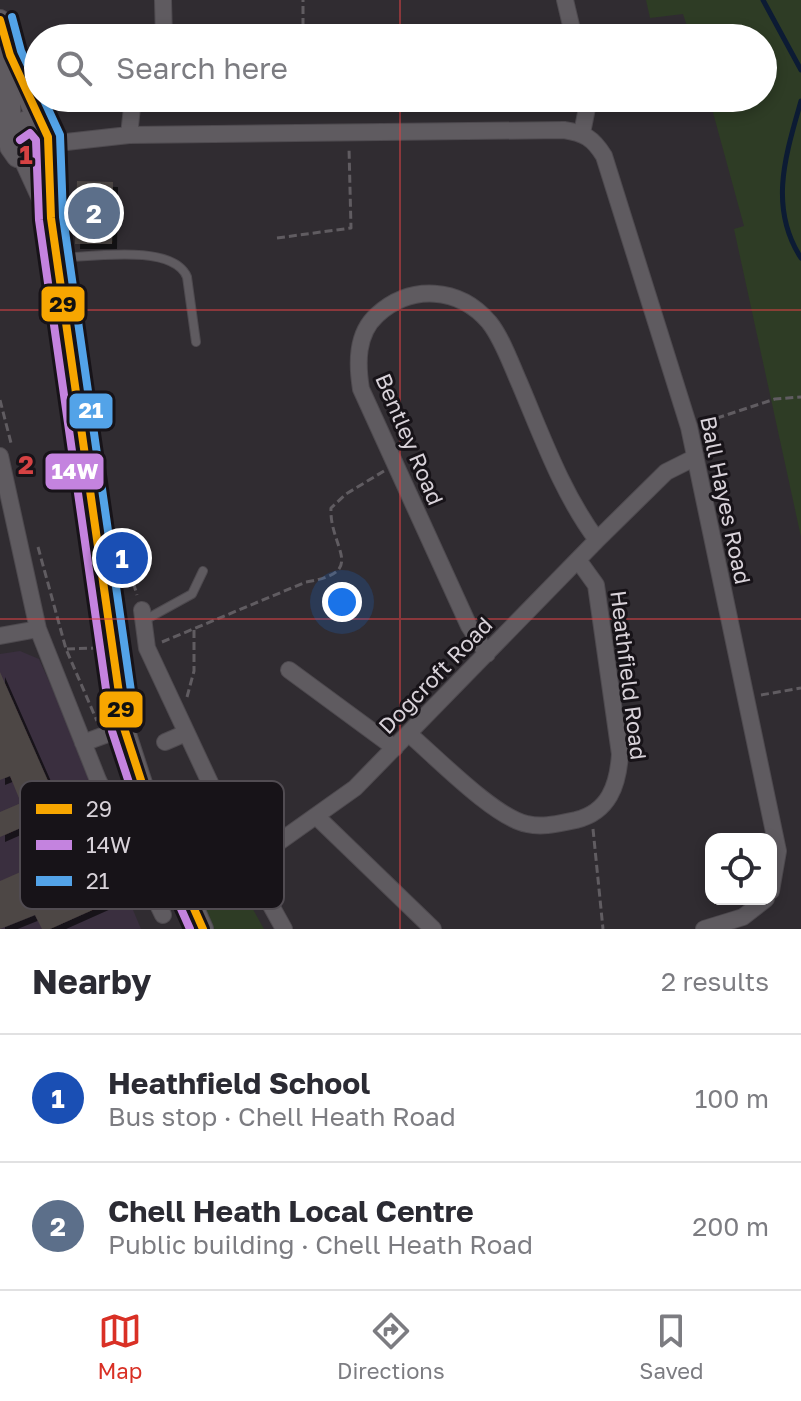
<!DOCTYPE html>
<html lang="en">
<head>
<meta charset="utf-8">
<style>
	:root { --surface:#fff; --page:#f2f2f3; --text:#2b2b33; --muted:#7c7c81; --line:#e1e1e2; --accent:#d93025 }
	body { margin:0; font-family:"Golos Text",sans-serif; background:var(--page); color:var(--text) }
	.controls { position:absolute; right:24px; bottom:24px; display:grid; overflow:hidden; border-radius:16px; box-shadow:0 4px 12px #0003 }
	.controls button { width:72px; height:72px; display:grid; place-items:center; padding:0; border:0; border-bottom:2px solid var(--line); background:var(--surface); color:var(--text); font:40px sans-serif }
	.you { position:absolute; left:342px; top:602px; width:28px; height:28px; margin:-20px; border:6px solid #fff; border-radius:50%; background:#1a73e8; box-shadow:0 0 0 12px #1a73e833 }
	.badge { display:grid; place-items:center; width:52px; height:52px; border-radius:50%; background:var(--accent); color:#fff; font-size:26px; font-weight:700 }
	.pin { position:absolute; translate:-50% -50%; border:4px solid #fff; box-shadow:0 2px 8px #0006 }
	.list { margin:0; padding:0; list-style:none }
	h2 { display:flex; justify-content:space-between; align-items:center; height:104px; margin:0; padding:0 32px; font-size:34px }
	h2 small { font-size:26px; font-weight:400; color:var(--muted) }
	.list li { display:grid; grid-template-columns:52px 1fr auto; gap:24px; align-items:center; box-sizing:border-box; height:128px; padding:0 32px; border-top:2px solid var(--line) }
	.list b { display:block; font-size:30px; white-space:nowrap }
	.list p { margin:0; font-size:26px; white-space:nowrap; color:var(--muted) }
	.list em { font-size:26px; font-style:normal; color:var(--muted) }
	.icon { flex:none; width:44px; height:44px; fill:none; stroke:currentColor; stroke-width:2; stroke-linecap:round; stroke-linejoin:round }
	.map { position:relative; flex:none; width:801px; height:929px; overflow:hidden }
	.search { position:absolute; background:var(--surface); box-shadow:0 4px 12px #0003; left:24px; right:24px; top:24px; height:88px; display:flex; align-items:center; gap:20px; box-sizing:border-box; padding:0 28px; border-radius:44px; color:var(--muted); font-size:30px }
	.sheet { height:360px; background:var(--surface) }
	nav { display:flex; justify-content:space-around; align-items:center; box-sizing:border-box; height:112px; border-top:2px solid var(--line); background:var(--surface); font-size:22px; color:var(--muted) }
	nav a { display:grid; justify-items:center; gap:4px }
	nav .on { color:var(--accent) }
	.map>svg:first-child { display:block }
</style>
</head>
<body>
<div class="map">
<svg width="801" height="929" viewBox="0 0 801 929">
	<defs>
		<filter id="shadow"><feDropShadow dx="5" dy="5" stdDeviation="0" flood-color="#0009"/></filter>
	</defs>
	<rect width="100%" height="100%" fill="#302c31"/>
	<path fill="#3a2f3f" d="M20 651 39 659 143 890 128 898 141 929H0V654Z"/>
	<path fill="#2e3c25" d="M646 0H801V537L734 229 744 226 709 98H763V38H691L683 14 650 18Z
		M241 888 264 929H213L203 911Z"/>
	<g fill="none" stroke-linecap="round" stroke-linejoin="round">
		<path stroke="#0c1b34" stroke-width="5" d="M763 0 801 70
			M801 101C786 154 768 207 801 258"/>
	</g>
	<path fill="#4d4644" filter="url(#shadow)" d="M77 181 113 182 112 244H75Z
		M0 672 93 883 107 876 117 899 50 929H42L35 915 0 929V881L41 863 25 826 0 837V812L21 803 10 776 0 780Z"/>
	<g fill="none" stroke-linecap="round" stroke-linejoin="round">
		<g stroke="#4e4a4f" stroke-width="10">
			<path id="service" d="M58 258C90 257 173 243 187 277L196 342
				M143 621 192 594 203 571"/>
		</g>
		<g stroke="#4e4a4f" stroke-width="18">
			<path id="minor" d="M163 0 164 38
				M565 0 574 38
				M582 133 589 98
				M129 135 133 98
				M48 144 129 135 564 130C584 133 593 138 604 156L689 427 778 851 771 891
				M0 456 38 629 98 780 163 915
				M142 610 147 648 248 864 284 929
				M0 636 38 629
				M487 654 469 626 361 389C357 364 356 334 377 315 411 284 459 287 489 322 502 338 511 364 519 382 542 436 562 493 597 540
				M289 670 395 748
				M409 734C436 757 495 818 527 824 544 828 560 823 576 820 609 812 618 785 620 754L596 585 578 560
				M165 742 186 733
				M83 743 124 728
				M316 816 433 929
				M187 896 248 864 355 788 597 540 666 472 694 458
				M704 929 743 917 766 899"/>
		</g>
		<g stroke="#4e4a4f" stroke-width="22">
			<path id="tertiary" d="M0 20 10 55 39 123
				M10 55V147L17 157 30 160 46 150
				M10 133 16 124 32 120 44 127 48 137 51 218 124 728 152 814 203 929
				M24 159 46 207"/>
		</g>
		<path stroke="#605c61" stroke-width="3" stroke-dasharray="8 4" stroke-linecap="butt" d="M303 38V0
			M277 238 351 228 349 148
			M0 400 11 443
			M705 422 775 399 801 397
			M38 547 66 649 97 721
			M118 566 131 575 137 595
			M162 642 306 582C369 572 329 548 331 508L346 494 384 471
			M67 649 96 648
			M761 695 801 688
			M187 697 194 671V630
			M593 829 603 929
			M187 855 220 841"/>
		<use href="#service" stroke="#5f5b60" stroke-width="8"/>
		<use href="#minor" stroke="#5f5b60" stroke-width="16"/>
		<use href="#tertiary" stroke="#5f5b60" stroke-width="20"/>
		<g stroke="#171318" stroke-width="14">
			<path id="bus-1" d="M0 20 10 55 48 137 51 218 124 728 152 814 203 929"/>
		</g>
		<g stroke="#171318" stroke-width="14">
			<path id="bus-2" d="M20 140 30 133 36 140 39 220 112 731 141 819 190 929"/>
		</g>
		<g stroke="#171318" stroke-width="14">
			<path id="bus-3" d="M12 17 21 51 38 87
				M43 98 60 135 63 217 136 726"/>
		</g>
		<use href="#bus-1" stroke="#f7a600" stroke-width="8"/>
		<use href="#bus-2" stroke="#c483df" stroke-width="8"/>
		<use href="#bus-3" stroke="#53a3e8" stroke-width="8"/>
	</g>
	<path fill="none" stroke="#d64243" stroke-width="2" stroke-opacity="0.55" d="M400 0V38M400 98V929M0 310H801M0 619H801"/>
	<g text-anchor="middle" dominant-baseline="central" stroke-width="6" stroke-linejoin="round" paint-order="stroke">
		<g font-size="22" fill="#d8d2d9" stroke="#171318">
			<text transform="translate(410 439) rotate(67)">Bentley Road</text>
			<text transform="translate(726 500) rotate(78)">Ball Hayes Road</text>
			<text transform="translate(435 675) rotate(-46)">Dogcroft Road</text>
			<text transform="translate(629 675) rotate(83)">Heathfield Road</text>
		</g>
	</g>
	<rect x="20" y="781" width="264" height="128" rx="12" fill="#171318" stroke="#514c52" stroke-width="2"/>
	<rect x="36" y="804" width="36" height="10" fill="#f7a600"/>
	<rect x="36" y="840" width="36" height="10" fill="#c483df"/>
	<rect x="36" y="876" width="36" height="10" fill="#53a3e8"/>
	<g font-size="22" fill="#d8d2d9">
		<text x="86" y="817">29</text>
		<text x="86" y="853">14W</text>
		<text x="86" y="889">21</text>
	</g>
	<g font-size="26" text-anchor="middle" font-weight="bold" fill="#d64243" stroke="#171318" stroke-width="6" stroke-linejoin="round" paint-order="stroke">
		<text x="26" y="164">1</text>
		<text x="26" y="474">2</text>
	</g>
	<g stroke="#171318" stroke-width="3">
		<rect x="40" y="285" width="46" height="38" rx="8" fill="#f7a600"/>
		<rect x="68" y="392" width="46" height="38" rx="8" fill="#53a3e8"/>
		<rect x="44" y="452" width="61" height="39" rx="8" fill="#c483df"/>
		<rect x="98" y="690" width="46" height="39" rx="8" fill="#f7a600"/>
	</g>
	<g font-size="22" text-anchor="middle" font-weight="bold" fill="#fff">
		<text x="91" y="418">21</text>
		<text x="75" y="479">14W</text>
	</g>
	<g font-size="22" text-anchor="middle" font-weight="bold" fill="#111">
		<text x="63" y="312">29</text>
		<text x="121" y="717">29</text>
	</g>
</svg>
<div class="controls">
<button><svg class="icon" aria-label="locate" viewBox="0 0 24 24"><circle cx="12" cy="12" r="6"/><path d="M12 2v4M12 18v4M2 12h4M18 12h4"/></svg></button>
</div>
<div class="you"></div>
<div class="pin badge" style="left:122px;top:558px;background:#1a4fb4">1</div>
<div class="pin badge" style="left:94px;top:213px;background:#5c6f8a">2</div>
<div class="search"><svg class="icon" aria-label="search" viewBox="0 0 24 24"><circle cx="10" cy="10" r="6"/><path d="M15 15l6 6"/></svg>Search here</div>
</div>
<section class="sheet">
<h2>Nearby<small>2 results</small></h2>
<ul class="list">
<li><span class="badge" style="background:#1a4fb4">1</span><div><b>Heathfield School</b><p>Bus stop · Chell Heath Road</p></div><em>100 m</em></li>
<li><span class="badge" style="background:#5c6f8a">2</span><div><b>Chell Heath Local Centre</b><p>Public building · Chell Heath Road</p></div><em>200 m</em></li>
</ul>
</section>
<nav>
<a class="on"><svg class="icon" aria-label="map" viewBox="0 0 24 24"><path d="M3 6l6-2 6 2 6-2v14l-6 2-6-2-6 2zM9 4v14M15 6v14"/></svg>Map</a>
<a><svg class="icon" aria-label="directions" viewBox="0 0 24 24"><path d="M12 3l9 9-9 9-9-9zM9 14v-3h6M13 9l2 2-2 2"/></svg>Directions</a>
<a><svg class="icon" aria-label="saved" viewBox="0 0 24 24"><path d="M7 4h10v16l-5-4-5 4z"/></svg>Saved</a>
</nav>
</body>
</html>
